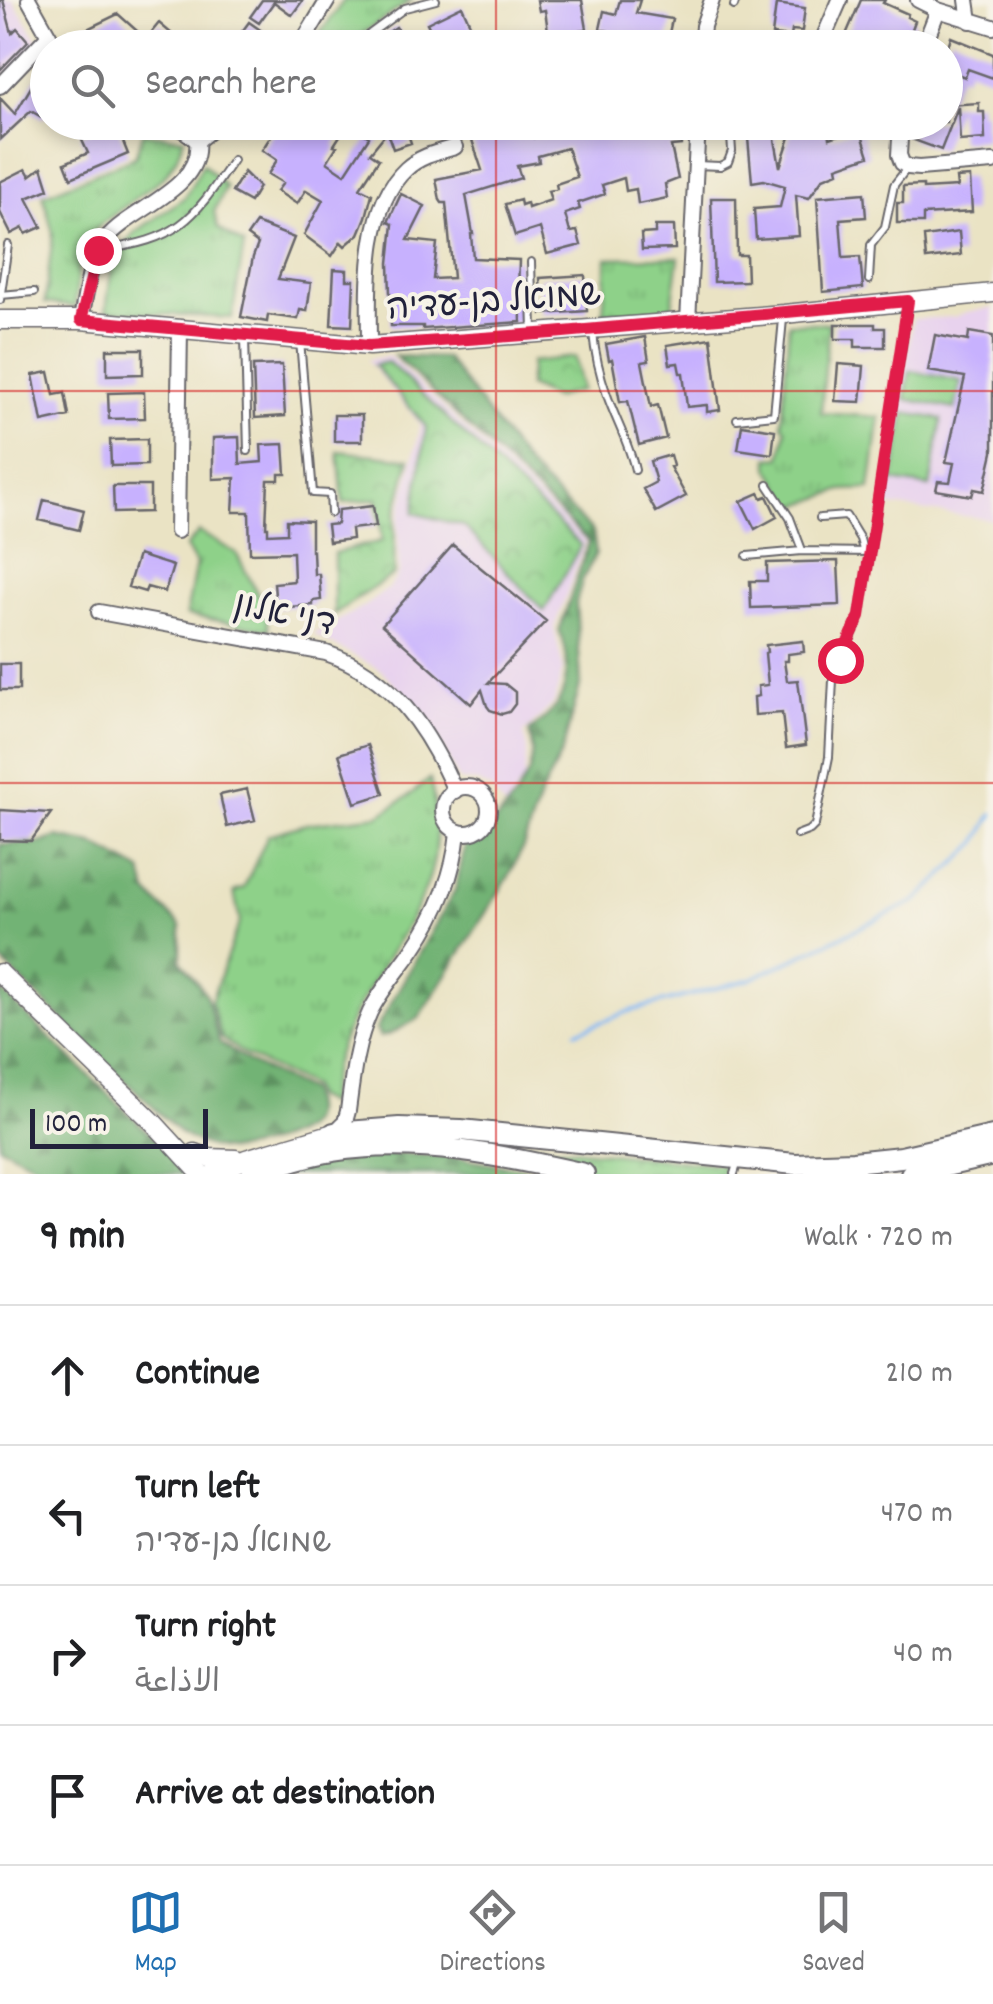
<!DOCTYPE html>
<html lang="en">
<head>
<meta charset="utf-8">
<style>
	:root { --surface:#fff; --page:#f2f2f2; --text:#202124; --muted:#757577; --line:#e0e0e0; --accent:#1f6fb2 }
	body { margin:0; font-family:Dekko,"Playpen Sans Arabic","Playpen Sans Hebrew",sans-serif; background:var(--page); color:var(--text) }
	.scale { position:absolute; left:30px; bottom:25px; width:178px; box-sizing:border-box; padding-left:10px; border:5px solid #22223b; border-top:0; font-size:28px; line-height:35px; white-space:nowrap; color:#22223b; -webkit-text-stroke:8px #f7f3e8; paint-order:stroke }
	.stop { position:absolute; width:30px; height:30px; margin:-22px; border:8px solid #e11d48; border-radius:50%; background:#fff }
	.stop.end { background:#e11d48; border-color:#fff; box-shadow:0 2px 10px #0008 }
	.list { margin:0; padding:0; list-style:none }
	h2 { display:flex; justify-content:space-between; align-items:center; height:130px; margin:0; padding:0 40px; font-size:42px }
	h2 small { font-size:32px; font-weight:400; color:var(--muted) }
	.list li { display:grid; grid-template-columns:65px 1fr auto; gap:30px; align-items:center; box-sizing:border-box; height:140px; padding:0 40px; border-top:2px solid var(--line) }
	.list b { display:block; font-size:38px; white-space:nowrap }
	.list p { margin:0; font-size:32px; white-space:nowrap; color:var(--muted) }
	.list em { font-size:32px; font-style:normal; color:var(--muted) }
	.icon { flex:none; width:55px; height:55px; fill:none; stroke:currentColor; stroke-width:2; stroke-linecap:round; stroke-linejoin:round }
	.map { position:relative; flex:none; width:993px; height:1174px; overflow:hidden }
	.search { position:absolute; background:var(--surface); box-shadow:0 5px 15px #0003; left:30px; right:30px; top:30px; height:110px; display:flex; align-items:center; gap:25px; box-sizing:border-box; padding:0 35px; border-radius:55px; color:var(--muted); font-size:38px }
	.sheet { height:690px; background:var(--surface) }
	nav { display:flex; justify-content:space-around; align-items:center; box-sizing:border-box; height:140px; border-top:2px solid var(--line); background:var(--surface); font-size:28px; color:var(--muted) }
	nav a { display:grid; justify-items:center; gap:5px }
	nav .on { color:var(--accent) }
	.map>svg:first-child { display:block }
</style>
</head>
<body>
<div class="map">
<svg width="993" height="1174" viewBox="0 0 993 1174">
	<defs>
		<pattern id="grass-tufts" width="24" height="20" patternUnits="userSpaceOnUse" patternTransform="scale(2.5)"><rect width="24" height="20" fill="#8ed189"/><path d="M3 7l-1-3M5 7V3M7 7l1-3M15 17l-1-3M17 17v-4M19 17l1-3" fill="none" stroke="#7ab377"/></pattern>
		<pattern id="forest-firs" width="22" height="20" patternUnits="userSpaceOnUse" patternTransform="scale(2.5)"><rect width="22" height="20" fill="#72b375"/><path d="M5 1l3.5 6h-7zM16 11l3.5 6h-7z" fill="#5d9161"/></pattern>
		<pattern id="park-crowns" width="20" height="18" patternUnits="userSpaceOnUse" patternTransform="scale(2.5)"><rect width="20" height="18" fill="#8ed189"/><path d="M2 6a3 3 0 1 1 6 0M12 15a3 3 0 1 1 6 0" fill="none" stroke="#7ab377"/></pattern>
	</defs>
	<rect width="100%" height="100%" fill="#f7f3e8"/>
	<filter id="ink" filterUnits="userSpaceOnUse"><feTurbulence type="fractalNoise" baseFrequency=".01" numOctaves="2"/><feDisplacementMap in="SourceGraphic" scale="20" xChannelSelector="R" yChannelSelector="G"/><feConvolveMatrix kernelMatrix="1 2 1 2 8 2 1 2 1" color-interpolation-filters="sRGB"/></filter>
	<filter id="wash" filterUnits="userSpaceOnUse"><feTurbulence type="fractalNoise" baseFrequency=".0048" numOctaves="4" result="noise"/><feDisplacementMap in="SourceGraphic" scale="40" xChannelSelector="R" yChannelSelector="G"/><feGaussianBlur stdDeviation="2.25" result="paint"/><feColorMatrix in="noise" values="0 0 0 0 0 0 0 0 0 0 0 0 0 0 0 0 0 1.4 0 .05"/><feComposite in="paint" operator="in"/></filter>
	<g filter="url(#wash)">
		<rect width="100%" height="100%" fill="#eae3c4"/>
		<path fill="#e8d2ee" d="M0 0H13L39 42 0 79Z
			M993 308V520L885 505 913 319 956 317 966 312Z
			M389 356 586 542 554 628 563 668 554 703 523 734 527 748 524 779 505 808 491 789 476 782 459 781 429 719 381 670 313 634 366 605 390 587 399 573 398 522 421 425 367 360Z"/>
		<path fill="url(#grass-tufts)" stroke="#587a62" stroke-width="2.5" d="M344 0H412L357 37 318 36Z
			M143 133 184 138 176 159 165 176 96 228 79 256 75 307 45 303 53 233 43 195 135 157Z
			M203 164 226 187 214 212 218 228 244 245 232 318 106 311 113 258 133 234 185 197Z
			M679 257 672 306 664 312 603 313 607 258Z
			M789 323H829L821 413 880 417 870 489 842 490 794 507 769 468V458L781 457 786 429 782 424Z
			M199 532 236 553 264 606 269 630 186 615 196 564 186 547Z
			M430 779C436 807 439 836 433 864 427 892 412 918 397 942 366 993 331 1042 328 1104L314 1097 311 1087 245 1055 221 1038 211 1001 240 921 234 892 244 888 268 835 306 824 379 815 407 797Z"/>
		<path fill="url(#forest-firs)" stroke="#4a6a58" stroke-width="2.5" d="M395 356 446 358 529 468 593 532 596 553 582 581 576 603 581 682 562 752 541 794 523 847 508 878 419 1018 390 1034 380 1037 376 1029 455 890 466 842 489 829 516 796 529 772 533 752 529 732C538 723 552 714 558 703 569 682 570 652 559 631L589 542Z
			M57 837 93 844 142 871 147 892 181 926V961L206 994 219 1042 250 1063 309 1091C311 1101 315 1114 309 1123 300 1137 251 1149 234 1150 216 1152 197 1143 181 1134L0 960V844L40 843Z
			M0 990 178 1161 189 1174H53L0 1146Z
			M405 1154 461 1158 559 1174H278L284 1170 353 1156Z"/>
		<path fill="url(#park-crowns)" stroke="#587a62" stroke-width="2.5" d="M575 357 581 390 554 398 528 386 531 362Z
			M388 362 581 545 544 611 464 526 414 513 426 427 374 365Z
			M338 451 410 459 395 516 394 574 334 614V553L382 541 377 499 343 503Z
			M420 1133 725 1165 722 1174H611L541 1158 344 1136Z"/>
		<path fill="#8ed189" stroke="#587a62" stroke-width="2.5" d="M910 371 961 381 955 409 905 399Z
			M905 413 942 419 930 487 893 481Z"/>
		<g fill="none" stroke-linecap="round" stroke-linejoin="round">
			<path stroke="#86b9f3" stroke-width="4" d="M576 1032 630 1011 751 979 916 901 976 844 993 814"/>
		</g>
		<g id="blocks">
			<path fill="#c7b1fe" d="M0 0H3L12 33 17 28 28 41 0 70Z
				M262 0H303L292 15 274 2 259 23 250 17Z
				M537 0H582L587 29 565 32 566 36 549 38 545 10 539 11Z
				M620 0H640L636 13 672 19 666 48H621L624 35 600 29 604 11 616 14Z
				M861 0H885L883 3 908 14 907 17 915 21 905 48H870L845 37Z
				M776 4 805 8 802 31 792 30 791 37 772 35Z
				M462 6 478 42 497 32 505 48H466L457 31 436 41 427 23Z
				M118 14 146 39 159 23 179 40 172 48H79L74 42 87 29Z
				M249 22 269 36 260 48H230Z
				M396 27 410 48H366Z
				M951 37 993 54V78L968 69 965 77 960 75 946 105 979 103V112H984L985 139 960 141 958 107 941 150 911 139V136L917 122H946V52Z
				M37 77 48 83V112L43 118 31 111 0 140V98L15 114Z
				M110 122H115L128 154 71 178 65 163 88 153 80 136Z
				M280 122H330L343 131 334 145 337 146 327 162 345 174 369 137 347 122H404L411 143 393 149 387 132 370 153 379 159 360 188 372 194 366 217 359 234 345 246 341 242 332 256 304 235 323 200 306 190 297 204 277 191 283 183 268 174 277 160 262 150Z
				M466 122H531L534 138 555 133 552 122H683L681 145 671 146 678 179 665 184 667 198 638 204 636 189 626 191 624 178 602 185 605 194 578 203 580 209 565 214 570 232 577 231 581 245 547 254 540 228 515 236 505 204 520 200 521 205 527 203 528 208 551 200 548 191 557 189 556 184 577 177 567 148 538 156 539 162 517 166 521 178 466 195 473 234H471L473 258 519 260 518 293 520 292 521 322 423 329V326H391L389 263 393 224 388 222 401 194 425 206 408 240 437 243 433 279 453 278 446 203H442L440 200 436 179 482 170Z
				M795 122H828L830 138 860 128 869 156 837 167 838 172 823 178 809 198 796 195 799 236 756 239 754 209 780 207 785 186 764 180 752 182 747 127 772 123 780 167Z
				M42 167 49 189 27 198 42 227 26 234 23 228 11 234 0 212V182L26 169 30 176Z
				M244 172 259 187 250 202 232 192Z
				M970 177 972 212 923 215V223H897V203H903V186L923 185V189L957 187 956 178Z
				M864 193 866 217 840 219 843 258 860 257 863 288 823 292 817 197Z
				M711 198H736L737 255H746L747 281 714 282Z
				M256 223 294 238 278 279 311 283 307 311 300 310 298 319 268 315 267 322 241 317 253 257 258 244 247 236Z
				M655 226H674L675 249 642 250 641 234 655 233Z
				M959 232 961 255 926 259 924 237Z
				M334 269 347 270V280H354L352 326 331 325Z
				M585 275 587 311 542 314 540 278Z
				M835 324H875V328H885V347H855V339H835Z
				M969 332 993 336V452L984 491 974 489 972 496 936 490 938 481 950 482 954 463 946 462 965 377 928 371 935 335 968 341Z
				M645 337 649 361 642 362 651 407 658 405 666 438 639 445 628 401 620 402 612 359 609 360 606 344Z
				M711 338 720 410 707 412V405L687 407 683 373H680L678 363 670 364 667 345Z
				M107 349H143V374L107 375Z
				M838 364 864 366 861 402 835 401Z
				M282 365 285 416 255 418 253 366Z
				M49 372 54 395 65 393 69 416 42 422 33 375Z
				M144 392 145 418 109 419 108 393Z
				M334 415H362V441H334Z
				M742 425 775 430 772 454 738 449Z
				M239 437 240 464 262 462 261 445 284 444 286 474H279V480H268L266 527H268V534L287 533V520L311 521V551H313L314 574H319L321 600 313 601V605L276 608 274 583 294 581 293 552 250 553 249 512H233L235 478 213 479V438Z
				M147 439V465L111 466 110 440Z
				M670 455 673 466 670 467 686 496 656 512 643 489 656 482 650 461Z
				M113 486H150V512L114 513Z
				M759 493 762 498 767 496 777 517 755 529 741 501Z
				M44 500 84 510 79 530 39 520Z
				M373 506 376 526 351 529 352 539 329 542 327 525 337 524 338 510Z
				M453 545 546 621 488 683 505 684 515 692V704L509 712 502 714 490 710 487 706 482 690 471 704 382 625Z
				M138 555 173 566 165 592 147 587 145 592 128 587Z
				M838 561 840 605 751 608 750 581H767V563Z
				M803 641 804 652 788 654V661H784L787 681 798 680 806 745 786 748 782 713 755 715 754 697 759 696 758 686 768 685 765 653 767 652 766 645Z
				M0 664H19V690H0Z
				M368 745 384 794 355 803 339 754Z
				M247 789 255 820 227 827 220 795Z
				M0 810 51 813 31 841 0 840Z"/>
		</g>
	</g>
	<g filter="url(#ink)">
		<use href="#blocks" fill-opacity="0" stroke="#68666b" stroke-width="2.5"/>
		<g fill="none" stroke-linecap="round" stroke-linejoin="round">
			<g stroke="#68666b" stroke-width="10">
				<path id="service" d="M734 6 736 0
					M305 46 360 41 405 8 436 0
					M696 165 720 166 728 162 732 151 730 122
					M101 250C177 240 192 222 233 160
					M531 262 533 330
					M869 280 871 245 885 227 894 185 908 167
					M1 295 34 292
					M0 300 8 245
					M593 333C595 355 600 375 607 395 616 421 629 443 635 470
					M245 337 248 451
					M300 341 313 493 330 494 331 513
					M737 419 774 415 783 319
					M768 485 790 518 802 550
					M820 518 846 516 860 539 863 550
					M747 556 802 551 870 552 908 305
					M797 835 810 830 815 825 829 757 833 680 860 616 870 552
					M734 1174 738 1161"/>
			</g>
			<g stroke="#68666b" stroke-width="18">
				<path id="minor" d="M29 0 56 48
					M918 0 938 10 993 27
					M967 0 970 21
					M299 48 328 0
					M701 48 703 26 712 0
					M819 48 840 0
					M923 48 938 10
					M0 86 49 35
					M901 122 899 155 902 163 908 167 919 168 993 162
					M197 141 221 122
					M81 320C86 293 89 261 106 239 131 208 203 189 197 141 183 127 173 126 155 122
					M688 322 698 122
					M369 346C369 293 363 209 406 169 420 156 438 152 455 147
					M177 531 180 329
					M99 612 326 653C392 675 428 729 455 791
					M443 810a23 23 0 1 1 46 0a23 23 0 1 1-46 0Z
					M334 1133 345 1122 348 1111C352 1080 356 1042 370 1012 381 989 400 969 414 948 438 913 454 874 458 832"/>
			</g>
			<g stroke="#68666b" stroke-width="21">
				<path id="tertiary" d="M0 320H81L369 346 784 314 993 293
					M0 973 153 1122 201 1174
					M195 1153 209 1158 236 1159
					M213 1174 246 1159 334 1133"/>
			</g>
			<g stroke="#68666b" stroke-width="24">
				<path id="secondary" d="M334 1133 399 1128 461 1130 795 1164 853 1162 901 1157 993 1136
					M252 1174C279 1164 305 1155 333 1151 416 1137 504 1156 584 1174
					M911 1174 993 1155"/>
			</g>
			<use href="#service" stroke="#fff" stroke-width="6"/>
			<use href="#minor" stroke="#fff" stroke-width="14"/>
			<use href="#tertiary" stroke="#fff" stroke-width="18"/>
			<use href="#secondary" stroke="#fff" stroke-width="20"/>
		</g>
	</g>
	<g fill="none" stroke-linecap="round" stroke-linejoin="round" filter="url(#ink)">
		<path stroke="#e11d48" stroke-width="12" d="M98 250 81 320 369 346 552 333 908 301 860 616 840 660"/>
	</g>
	<path fill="none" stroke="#d62828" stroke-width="2.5" stroke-opacity="0.55" d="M496 0V48M496 122V1174M0 391H993M0 783H993"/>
	<g text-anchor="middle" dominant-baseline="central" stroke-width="8" stroke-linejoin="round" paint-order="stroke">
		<g font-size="35" fill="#22223b" stroke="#f7f3e8">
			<text transform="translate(494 304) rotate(-4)">שמואל בן-עדיה</text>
			<text transform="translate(284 617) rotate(12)">דני אלון</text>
		</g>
	</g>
</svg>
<div class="scale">100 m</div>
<div class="stop" style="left:840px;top:660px"></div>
<div class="stop end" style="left:98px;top:250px"></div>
<div class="search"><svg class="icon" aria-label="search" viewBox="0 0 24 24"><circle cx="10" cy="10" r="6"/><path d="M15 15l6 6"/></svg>Search here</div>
</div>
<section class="sheet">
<h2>9 min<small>Walk · 720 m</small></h2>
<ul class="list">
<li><svg class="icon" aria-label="ahead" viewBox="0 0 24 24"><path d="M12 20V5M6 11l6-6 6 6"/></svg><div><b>Continue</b></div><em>210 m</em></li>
<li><svg class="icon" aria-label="left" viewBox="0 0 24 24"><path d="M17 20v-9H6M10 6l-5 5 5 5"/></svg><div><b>Turn left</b><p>שמואל בן-עדיה</p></div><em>470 m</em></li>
<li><svg class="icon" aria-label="right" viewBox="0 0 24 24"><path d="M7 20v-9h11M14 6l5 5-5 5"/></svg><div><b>Turn right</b><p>الاذاعة</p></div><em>40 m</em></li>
<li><svg class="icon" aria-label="arrive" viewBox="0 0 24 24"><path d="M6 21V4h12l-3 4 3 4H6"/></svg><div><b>Arrive at destination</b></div></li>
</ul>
</section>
<nav>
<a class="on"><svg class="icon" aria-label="map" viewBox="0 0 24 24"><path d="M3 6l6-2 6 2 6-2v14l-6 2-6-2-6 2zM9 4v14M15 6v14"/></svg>Map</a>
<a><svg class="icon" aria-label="directions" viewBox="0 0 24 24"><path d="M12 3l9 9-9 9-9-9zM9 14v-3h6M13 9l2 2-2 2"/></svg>Directions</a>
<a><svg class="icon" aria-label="saved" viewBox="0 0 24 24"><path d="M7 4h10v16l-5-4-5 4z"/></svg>Saved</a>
</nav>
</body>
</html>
